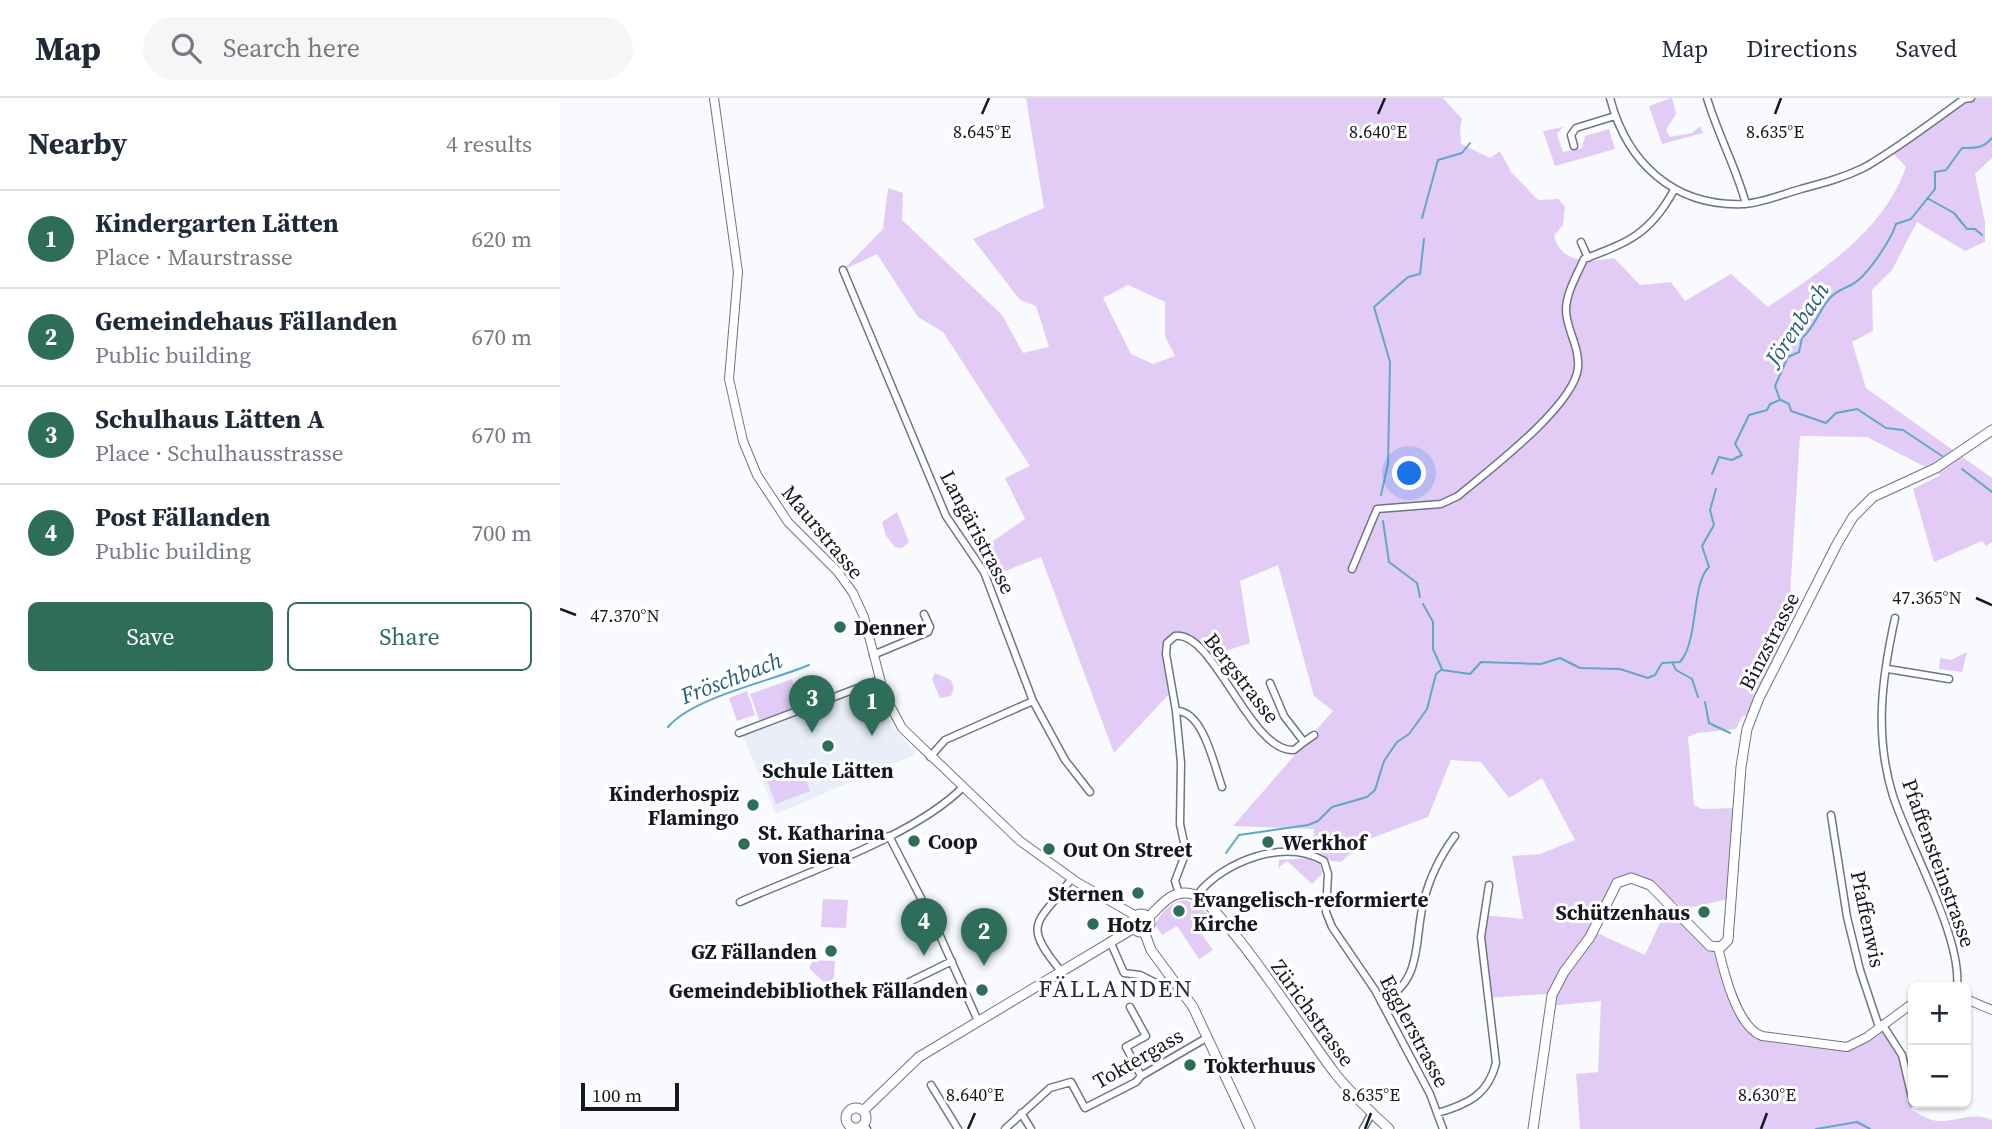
<!DOCTYPE html>
<html lang="en">
<head>
<meta charset="utf-8">
<style>
	:root { --surface:#fff; --page:#f6f6f7; --text:#1f2937; --muted:#747a83; --line:#e0e1e3; --accent:#2e6d5a }
	body { margin:0; font-family:"Source Serif 4",serif; background:var(--page); color:var(--text) }
	.controls { position:absolute; right:21px; bottom:21px; display:grid; overflow:hidden; border-radius:10px; box-shadow:0 2px 5px #0004 }
	.controls button { width:63px; height:63px; display:grid; place-items:center; padding:0; border:0; border-bottom:2px solid var(--line); background:var(--surface); color:var(--text); font:35px sans-serif }
	.scale { position:absolute; left:21px; bottom:18px; width:98px; box-sizing:border-box; padding-left:7px; border:4px solid #16181f; border-top:0; font-size:19px; line-height:24px; white-space:nowrap; color:#16181f; -webkit-text-stroke:5px #fff; paint-order:stroke }
	.you { position:absolute; left:850px; top:376px; width:24px; height:24px; margin:-18px; border:5px solid #fff; border-radius:50%; background:#1a73e8; box-shadow:0 0 0 10px #1a73e833 }
	.badge { display:grid; place-items:center; width:46px; height:46px; border-radius:50%; background:var(--accent); color:#fff; font-size:23px; font-weight:700 }
	.pin { position:absolute; translate:-50% -58px; filter:drop-shadow(0 2px 4px #0008) }
	.pin::after { content:''; position:absolute; top:37px; width:24px; height:21px; background:inherit; clip-path:polygon(0 0,100% 0,50% 100%) }
	.list { margin:0; padding:0; list-style:none }
	h2 { display:flex; justify-content:space-between; align-items:center; height:91px; margin:0; padding:0 28px; font-size:30px }
	h2 small { font-size:23px; font-weight:400; color:var(--muted) }
	.list li { display:grid; grid-template-columns:46px 1fr auto; gap:21px; align-items:center; box-sizing:border-box; height:98px; padding:0 28px; border-top:2px solid var(--line) }
	.list b { display:block; font-size:26px; white-space:nowrap }
	.list p { margin:0; font-size:23px; white-space:nowrap; color:var(--muted) }
	.list em { font-size:23px; font-style:normal; color:var(--muted) }
	.actions { display:flex; gap:14px; padding:21px 28px }
	.actions a { flex:1; padding:16px 0; border:2px solid var(--accent); border-radius:10px; text-align:center; font-size:24px; color:var(--accent) }
	.actions .main { background:var(--accent); color:#fff }
	.icon { flex:none; width:38px; height:38px; fill:none; stroke:currentColor; stroke-width:2; stroke-linecap:round; stroke-linejoin:round }
	.map { position:relative; flex:none; width:1432px; height:1031px; overflow:hidden }
	header { display:flex; align-items:center; gap:42px; box-sizing:border-box; height:98px; padding:0 35px; background:var(--surface); border-bottom:2px solid var(--line) }
	header strong { font-size:33px }
	nav { display:flex; gap:38px; margin-inline-start:auto; font-size:24px }
	.search { width:490px; height:63px; background:var(--page); display:flex; align-items:center; gap:18px; box-sizing:border-box; padding:0 24px; border-radius:38px; color:var(--muted); font-size:26px }
	main { display:flex }
	aside { flex:1; background:var(--surface) }
	.map>svg:first-child { display:block }
</style>
</head>
<body>
<header>
<strong>Map</strong>
<div class="search"><svg class="icon" aria-label="search" viewBox="0 0 24 24"><circle cx="10" cy="10" r="6"/><path d="M15 15l6 6"/></svg>Search here</div>
<nav><a>Map</a><a>Directions</a><a>Saved</a></nav>
</header>
<main>
<aside>
<h2>Nearby<small>4 results</small></h2>
<ul class="list">
<li><span class="badge">1</span><div><b>Kindergarten Lätten</b><p>Place · Maurstrasse</p></div><em>620 m</em></li>
<li><span class="badge">2</span><div><b>Gemeindehaus Fällanden</b><p>Public building</p></div><em>670 m</em></li>
<li><span class="badge">3</span><div><b>Schulhaus Lätten A</b><p>Place · Schulhausstrasse</p></div><em>670 m</em></li>
<li><span class="badge">4</span><div><b>Post Fällanden</b><p>Public building</p></div><em>700 m</em></li>
</ul>
<div class="actions"><a class="main">Save</a><a>Share</a></div>
</aside>
<div class="map">
<svg width="1432" height="1031" viewBox="0 0 1432 1031">
	<rect width="100%" height="100%" fill="#f8fafe"/>
	<path fill="#e9eef9" d="M309 587 313 589 331 626 356 656 216 716 182 636Z"/>
	<path fill="#e2ccf6" fill-rule="evenodd" d="M466 0H883L902 21 900 30 901 46 930 60 940 53 951 74 978 102 998 101 1005 108 1003 127 994 138C1002 167 1031 164 1054 160L1080 187 1111 184 1125 203 1171 176 1208 209C1262 172 1323 134 1346 69L1330 52 1405 0H1432V60L1415 76 1425 124V144L1405 153 1357 124 1332 172 1312 192 1313 233 1292 244 1306 290 1432 380V444L1426 448 1422 443 1374 464 1353 391 1381 377 1307 339 1240 338 1227 546 1193 614 1182 619 1176 631 1137 635 1128 639 1134 707 1142 711 1178 710 1168 801 1125 811 1090 787 1060 783 1033 833 1085 857 1109 805 1158 849 1177 904 1190 932 1282 949 1322 926 1342 957 1354 1005 1351 1012C1358 1015 1368 1022 1377 1023 1396 1024 1413 1013 1432 1022V1031H1020L1016 976 1038 974 1041 903 989 908 992 898 985 896 926 900 923 817 963 821 952 758 980 756 1015 742 982 680 949 700 921 664 891 662 868 719 804 743 781 764 771 763 752 750 754 731 673 728 773 613 754 598 718 467 680 483 690 545 647 559 630 541 615 538 608 552 614 591 554 655 481 459 430 479 419 453 465 421 445 380 470 368 383 234 358 219 317 156 283 172 323 131 328 90 343 95 342 122 442 217 463 255 489 249 476 208 460 202 413 141 484 110ZM568 187 605 204V238L615 258 593 266 571 256 543 200Z
		M1112 0 1116 16 1106 32 1110 39 1132 35 1140 28 1143 35 1102 46 1089 8Z
		M1003 29 997 36 1003 54 1022 50 1025 38 1049 31 1055 51 995 68 983 33Z
		M337 414 349 444 342 450 335 449 326 438 322 424Z
		M1407 554 1402 574 1379 571 1380 560 1391 562Z
		M375 575 391 582 394 590 391 598 380 600 372 581Z
		M232 581 242 609 200 624 190 596Z
		M187 593 195 617 177 623 169 600Z
		M242 670 250 693 216 706 207 683Z
		M747 760 760 767 762 776 752 786 727 763 718 770 719 762Z
		M263 801 288 802 286 830 261 829Z
		M626 802 649 816 638 831 653 852 639 861 617 828 602 837 595 827C602 813 610 804 626 802Z
		M253 862 275 863 274 879 269 889 249 870Z"/>
	<g fill="none" stroke-linecap="round" stroke-linejoin="round">
		<path stroke="#60a7c7" stroke-width="2" d="M1367 100 1394 115 1407 131H1415L1422 137
			M862 120 878 62 902 55 910 45
			M1221 302 1229 306 1231 313 1266 325 1276 315 1297 311 1326 330 1343 332 1382 358
			M1402 371 1432 394
			M1152 376 1159 359 1172 362 1182 357 1175 346 1189 317 1207 312 1210 306 1220 302 1215 288 1228 259 1239 254 1242 240C1255 229 1258 214 1269 201 1276 193 1283 191 1291 187 1306 180 1331 142 1336 126L1351 121 1375 91V74L1386 72 1402 50C1415 50 1423 51 1432 40
			M821 397 828 366 830 264 814 209 848 179 860 176 864 141
			M823 423 829 464 857 485 860 499
			M863 506 873 524V551L882 571
			M1113 566 1116 572 1132 581 1138 599
			M882 572 910 576 921 564 981 566 1000 560 1020 570 1060 571 1088 580 1095 577 1102 565 1120 564C1139 542 1131 486 1149 469L1142 448 1154 427 1150 412 1156 391
			M1145 604 1149 625 1170 635
			M108 629C133 599 212 583 249 567
			M666 755 679 737 748 727 758 723 772 709 807 699 815 692 824 663 837 644 849 636 867 611 876 576 881 572
			M1256 1031 1297 1024 1310 1031"/>
		<g stroke="#6e7587" stroke-width="9">
			<path id="minor" d="M1050 0C1067 65 1114 109 1184 106 1202 105 1223 96 1241 91 1263 85 1286 79 1307 68 1341 48 1372 24 1404 1L1411 0
				M1147 0C1158 37 1176 69 1186 106
				M1014 48 1011 37 1016 30 1055 18
				M1021 144 1028 160
				M283 172 386 418 424 474 473 603 385 642 370 659
				M792 471 817 411 881 406 898 398C928 373 1014 308 1018 270 1020 249 1006 231 1006 212 1006 195 1017 177 1024 161 1069 144 1090 136 1114 92
				M1335 520C1322 579 1314 637 1333 698 1350 750 1402 838 1397 889
				M313 557 368 534 370 529 364 516
				M1328 571 1389 581
				M473 603 505 662 530 694
				M616 613C643 612 654 667 662 689
				M179 635 319 582
				M744 644 754 637
				M1271 717 1287 819 1300 872 1319 929
				M329 738 377 831 418 923
				M619 795 615 783 626 754 620 726 621 665 616 613 606 556 607 545 615 538C654 532 690 655 734 652L744 644 724 618 710 585
				M637 797C664 763 724 740 764 763L768 776 766 814 772 829 815 892 870 996 883 1031
				M180 804C244 775 355 738 403 689
				M550 843 564 875 580 877 600 887 612 880
				M501 873C459 823 480 825 512 780
				M333 892 392 863
				M821 904C863 883 854 845 863 806 869 781 880 758 895 738
				M570 909 586 938 566 949 581 978
				M1322 926 1342 957 1353 1004
				M371 987 398 1031
				M461 1015 471 1031
				M878 1015C908 1006 928 997 936 965L921 839 929 787
				M304 1027 307 1031
				M445 1031 490 990 511 984 525 1010 576 984 581 978 648 939
				M803 1031 812 1015"/>
		</g>
		<g stroke="#6e7587" stroke-width="10">
			<path id="tertiary" d="M154 0 178 174 169 281 183 343 197 377 228 424 278 474 293 495 304 519 324 596 342 630 460 743 517 784 576 818
				M1158 849C1164 875 1177 929 1202 938L1287 949 1307 939 1353 905
				M1406 901 1432 912"/>
		</g>
		<g stroke="#6e7587" stroke-width="11">
			<path id="secondary" d="M572 825a9 9 0 1 1 18 0a9 9 0 1 1-18 0Z
				M588 820C601 807 612 791 632 796 660 802 750 943 774 974 790 995 810 1013 829 1031
				M584 833 591 852 633 909 690 1031
				M286 1020a10 10 0 1 1 20 0a10 10 0 1 1-20 0Z
				M303 1013 359 959 574 830
				M973 1031 992 897 1004 874 1030 839 1057 785 1071 780 1090 787 1150 848 1161 849 1168 842 1181 669 1187 631 1199 600 1277 446 1293 419 1313 399 1376 370 1432 332"/>
		</g>
		<use href="#minor" stroke="#fff" stroke-width="6"/>
		<use href="#tertiary" stroke="#fff" stroke-width="8"/>
		<use href="#secondary" stroke="#fff" stroke-width="9"/>
	</g>
	<path fill="none" stroke="#16181f" stroke-width="2.5" d="M422 16 429 0M818 16 825 0M1215 16 1221 0M1416 500 1432 507M0 511 16 517M408 1031 415 1015M805 1031 811 1015M1201 1031 1207 1015"/>
	<g fill="#2e6d5a" stroke="#fff" stroke-width="2.5">
		<circle cx="280" cy="529" r="7"/>
		<circle cx="268" cy="648" r="7"/>
		<circle cx="193" cy="707" r="7"/>
		<circle cx="354" cy="743" r="7"/>
		<circle cx="708" cy="744" r="7"/>
		<circle cx="184" cy="746" r="7"/>
		<circle cx="489" cy="751" r="7"/>
		<circle cx="578" cy="795" r="7"/>
		<circle cx="619" cy="813" r="7"/>
		<circle cx="1144" cy="814" r="7"/>
		<circle cx="533" cy="826" r="7"/>
		<circle cx="271" cy="853" r="7"/>
		<circle cx="422" cy="892" r="7"/>
		<circle cx="630" cy="967" r="7"/>
	</g>
	<g text-anchor="middle" dominant-baseline="central" stroke-width="6" stroke-linejoin="round" paint-order="stroke">
		<g font-size="21" fill="#16181f" stroke="#fff">
			<text transform="translate(263 434) rotate(50)">Maurstrasse</text>
			<text transform="translate(418 434) rotate(62)">Langäristrasse</text>
			<text transform="translate(1209 543) rotate(-63)">Binzstrasse</text>
			<text transform="translate(682 580) rotate(52)">Bergstrasse</text>
			<text transform="translate(1379 765) rotate(70)">Pfaffensteinstrasse</text>
			<text transform="translate(1308 821) rotate(78)">Pfaffenwis</text>
			<text transform="translate(753 915) rotate(54)">Zürichstrasse</text>
			<text transform="translate(855 933) rotate(62)">Egglerstrasse</text>
			<text transform="translate(578 960) rotate(-30)">Toktergass</text>
		</g>
		<g font-size="21" font-weight="bold" fill="#16181f" stroke="#fff" text-anchor="start">
			<text x="294" y="529">Denner</text>
			<text x="268" y="672" text-anchor="middle">Schule Lätten</text>
			<text x="179" y="695" text-anchor="end">Kinderhospiz<tspan x="179" dy="24">Flamingo</tspan></text>
			<text x="198" y="734">St. Katharina<tspan x="198" dy="24">von Siena</tspan></text>
			<text x="368" y="743">Coop</text>
			<text x="722" y="744">Werkhof</text>
			<text x="503" y="751">Out On Street</text>
			<text x="564" y="795" text-anchor="end">Sternen</text>
			<text x="633" y="801">Evangelisch-reformierte<tspan x="633" dy="24">Kirche</tspan></text>
			<text x="1130" y="814" text-anchor="end">Schützenhaus</text>
			<text x="547" y="826">Hotz</text>
			<text x="257" y="853" text-anchor="end">GZ Fällanden</text>
			<text x="408" y="892" text-anchor="end">Gemeindebibliothek Fällanden</text>
			<text x="644" y="967">Tokterhuus</text>
		</g>
		<g font-size="23" font-style="italic" fill="#275e76" stroke="#fff">
			<text transform="translate(1237 226) rotate(-56)">Jörenbach</text>
			<text transform="translate(171 580) rotate(-21)">Fröschbach</text>
		</g>
		<g font-size="24" letter-spacing="2" fill="#272d3d" stroke="#fff">
			<text x="556" y="890">FÄLLANDEN</text>
		</g>
	</g>
	<g font-size="18" text-anchor="middle" fill="#16181f" stroke="#fff" stroke-width="6" stroke-linejoin="round" paint-order="stroke">
		<text x="422" y="40">8.645°E</text>
		<text x="818" y="40">8.640°E</text>
		<text x="1215" y="40">8.635°E</text>
		<text x="1367" y="506">47.365°N</text>
		<text x="65" y="524">47.370°N</text>
		<text x="415" y="1003">8.640°E</text>
		<text x="811" y="1003">8.635°E</text>
		<text x="1207" y="1003">8.630°E</text>
	</g>
</svg>
<div class="controls">
<button>+</button>
<button>−</button>
</div>
<div class="scale">100 m</div>
<div class="you"></div>
<div class="pin badge" style="left:312px;top:638px">1</div>
<div class="pin badge" style="left:424px;top:868px">2</div>
<div class="pin badge" style="left:252px;top:635px">3</div>
<div class="pin badge" style="left:364px;top:858px">4</div>
</div>
</main>
</body>
</html>
